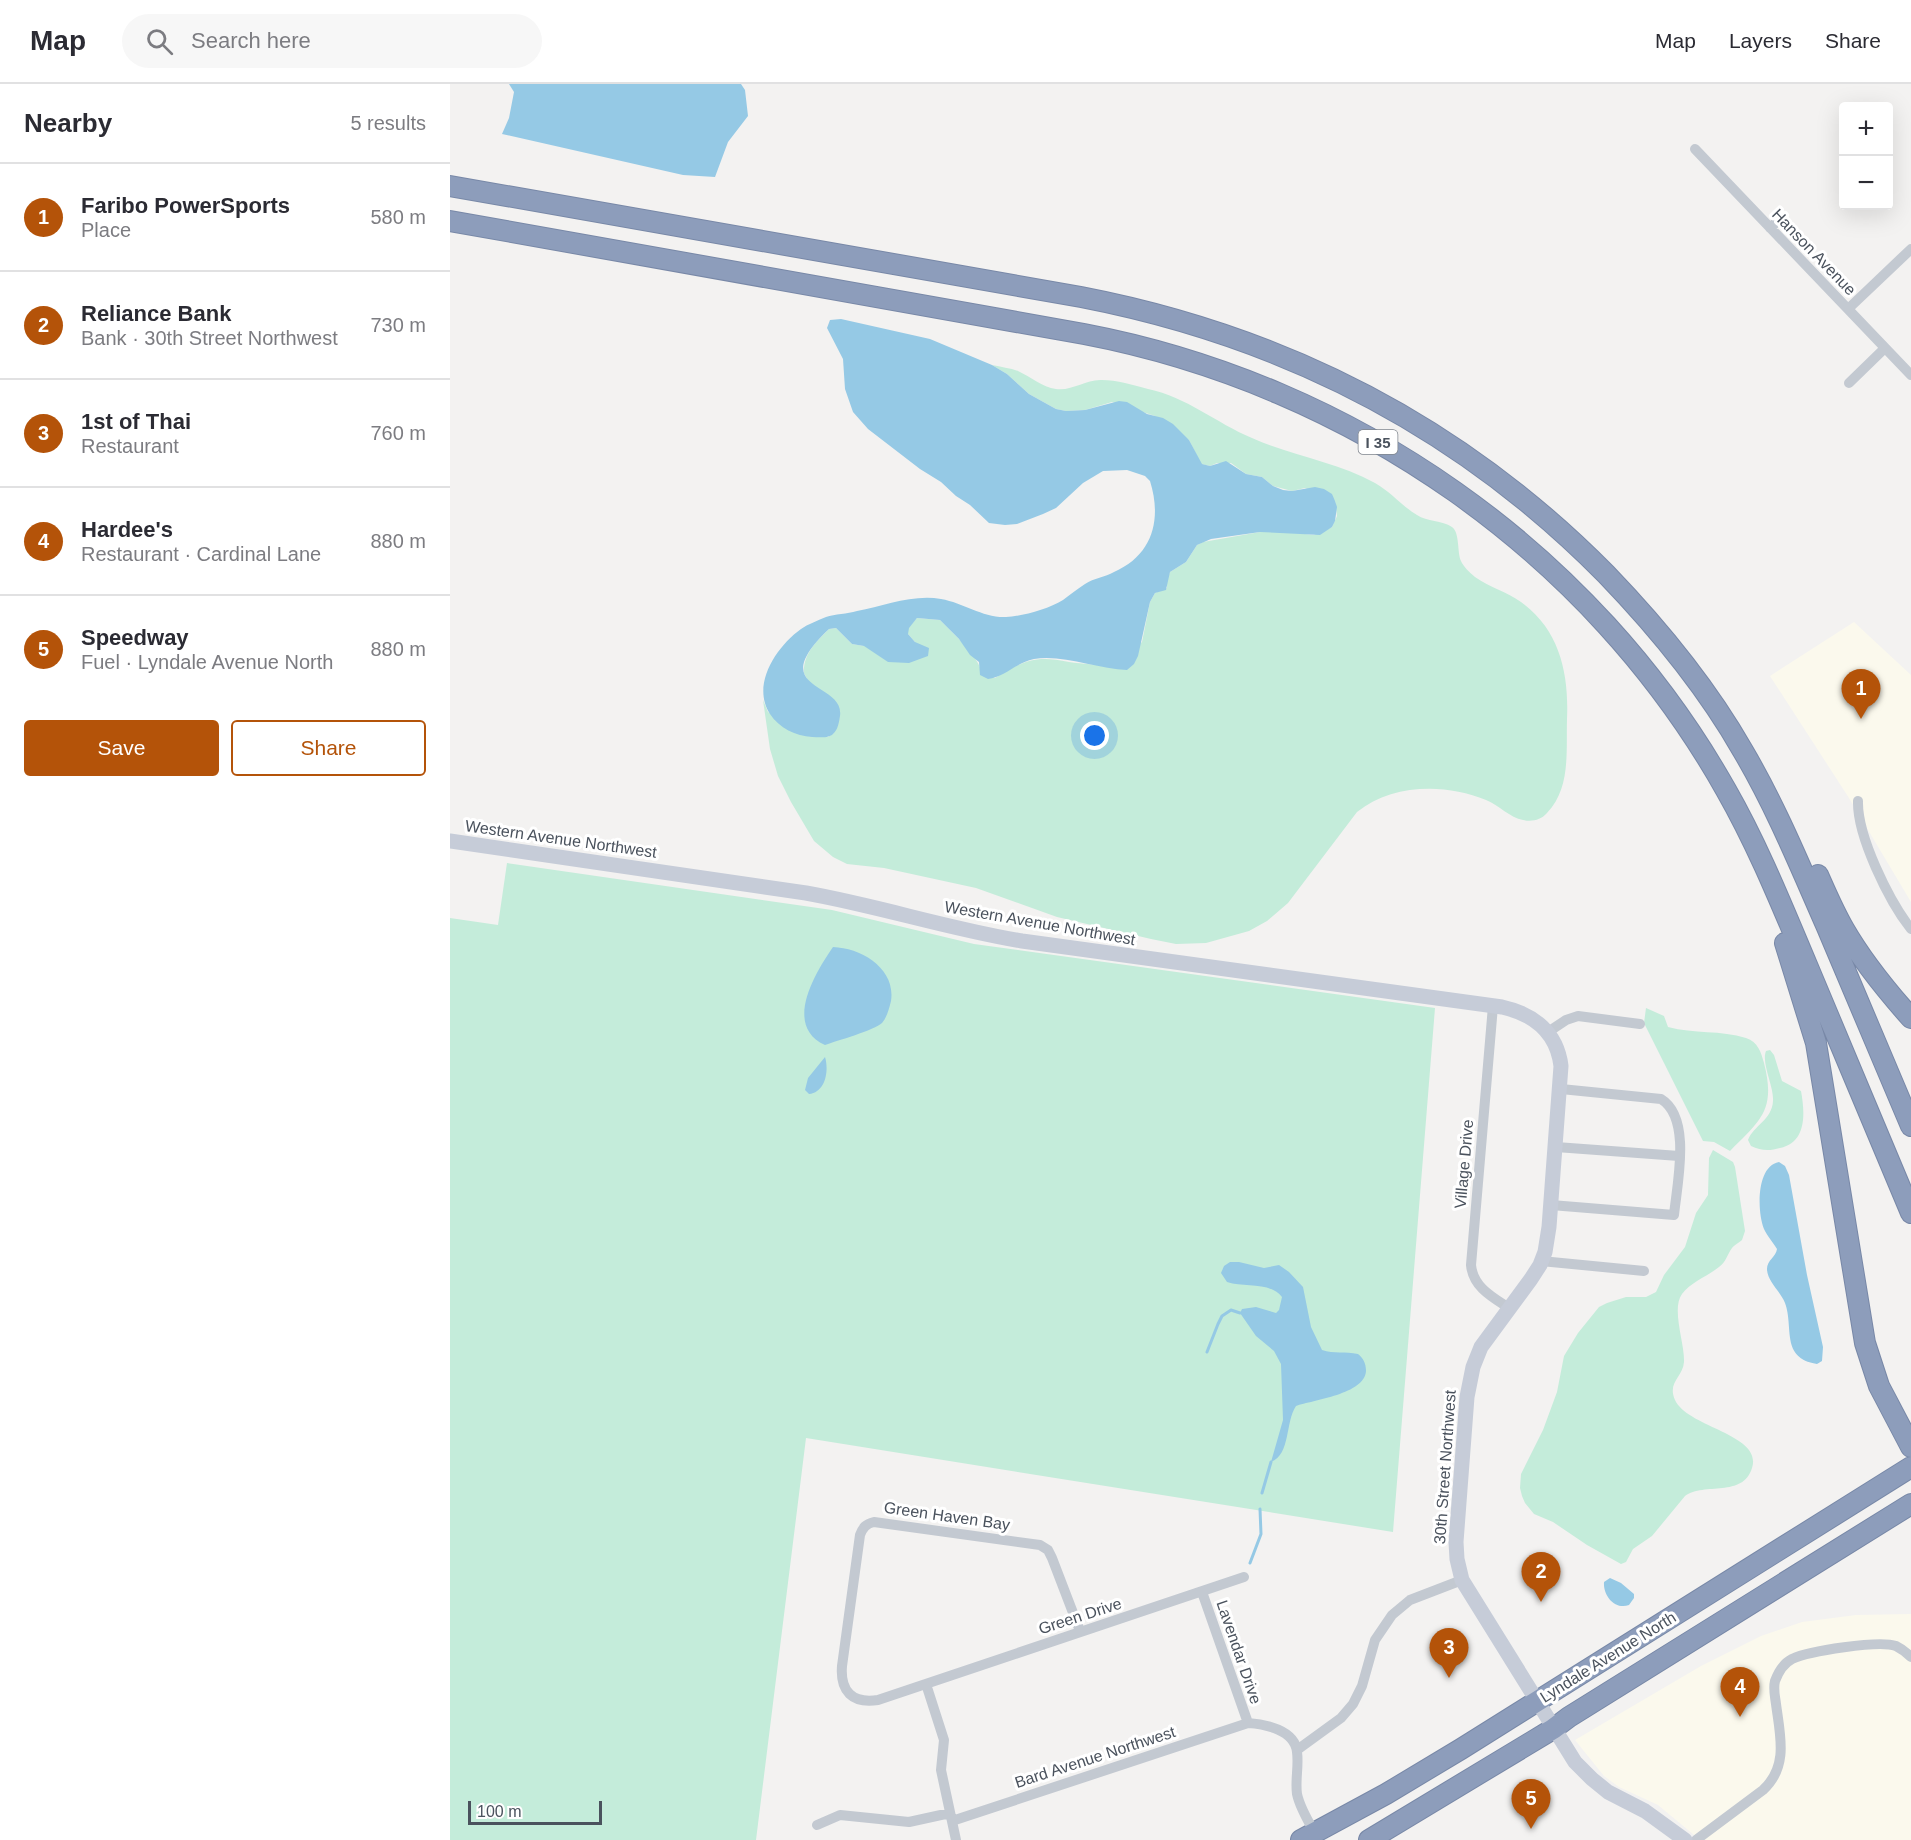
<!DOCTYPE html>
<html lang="en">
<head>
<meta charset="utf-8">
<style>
	:root { --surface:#fff; --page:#f7f7f7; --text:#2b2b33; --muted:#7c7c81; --line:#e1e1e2; --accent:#b45309 }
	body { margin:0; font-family:Helvetica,sans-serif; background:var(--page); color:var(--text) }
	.controls { position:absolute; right:18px; top:18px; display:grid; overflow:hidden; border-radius:6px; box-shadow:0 6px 24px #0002 }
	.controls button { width:54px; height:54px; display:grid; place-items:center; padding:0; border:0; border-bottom:2px solid var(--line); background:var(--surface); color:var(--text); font:30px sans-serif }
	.scale { position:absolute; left:18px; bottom:15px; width:134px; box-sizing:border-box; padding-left:6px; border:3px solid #4a525d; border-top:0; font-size:16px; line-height:21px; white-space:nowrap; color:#4a525d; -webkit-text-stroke:4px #fff; paint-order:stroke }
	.you { position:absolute; left:645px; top:652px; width:21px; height:21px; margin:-15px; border:4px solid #fff; border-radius:50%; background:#1a73e8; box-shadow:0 0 0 9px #1a73e833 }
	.badge { display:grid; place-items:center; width:39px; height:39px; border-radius:50%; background:var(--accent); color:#fff; font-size:20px; font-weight:700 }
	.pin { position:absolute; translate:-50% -50px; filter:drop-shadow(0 2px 3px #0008) }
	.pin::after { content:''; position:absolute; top:32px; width:21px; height:18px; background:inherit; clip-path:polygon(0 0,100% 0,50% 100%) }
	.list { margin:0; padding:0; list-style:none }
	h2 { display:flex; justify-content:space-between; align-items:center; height:78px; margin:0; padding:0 24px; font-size:26px }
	h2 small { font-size:20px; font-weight:400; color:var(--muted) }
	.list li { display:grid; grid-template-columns:39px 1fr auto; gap:18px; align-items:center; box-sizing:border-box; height:108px; padding:0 24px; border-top:2px solid var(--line) }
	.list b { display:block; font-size:22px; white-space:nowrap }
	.list p { margin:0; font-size:20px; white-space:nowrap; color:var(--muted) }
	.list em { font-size:20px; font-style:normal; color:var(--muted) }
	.actions { display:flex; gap:12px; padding:18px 24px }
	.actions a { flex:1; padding:14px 0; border:2px solid var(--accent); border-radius:6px; text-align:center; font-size:21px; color:var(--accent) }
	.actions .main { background:var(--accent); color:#fff }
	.icon { flex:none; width:33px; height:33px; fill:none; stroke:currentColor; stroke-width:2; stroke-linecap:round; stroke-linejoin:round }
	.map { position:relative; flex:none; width:1461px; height:1756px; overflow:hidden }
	header { display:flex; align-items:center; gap:36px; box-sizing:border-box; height:84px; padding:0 30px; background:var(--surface); border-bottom:2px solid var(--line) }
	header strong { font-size:28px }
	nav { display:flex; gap:33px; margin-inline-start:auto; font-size:21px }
	.search { width:420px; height:54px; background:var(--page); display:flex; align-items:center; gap:15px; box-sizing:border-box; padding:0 21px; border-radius:33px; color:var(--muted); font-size:22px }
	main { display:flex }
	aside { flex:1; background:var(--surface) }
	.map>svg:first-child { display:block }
</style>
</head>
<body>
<header>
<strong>Map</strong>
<div class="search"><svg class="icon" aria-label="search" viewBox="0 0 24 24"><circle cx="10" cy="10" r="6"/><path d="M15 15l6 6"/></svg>Search here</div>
<nav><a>Map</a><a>Layers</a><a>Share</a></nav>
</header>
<main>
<aside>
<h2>Nearby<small>5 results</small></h2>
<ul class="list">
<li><span class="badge">1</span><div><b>Faribo PowerSports</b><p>Place</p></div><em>580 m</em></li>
<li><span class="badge">2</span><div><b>Reliance Bank</b><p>Bank · 30th Street Northwest</p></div><em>730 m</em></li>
<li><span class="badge">3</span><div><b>1st of Thai</b><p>Restaurant</p></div><em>760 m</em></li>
<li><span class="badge">4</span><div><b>Hardee's</b><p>Restaurant · Cardinal Lane</p></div><em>880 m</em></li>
<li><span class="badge">5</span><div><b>Speedway</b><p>Fuel · Lyndale Avenue North</p></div><em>880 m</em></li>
</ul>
<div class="actions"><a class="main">Save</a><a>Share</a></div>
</aside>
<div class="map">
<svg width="1461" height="1756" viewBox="0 0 1461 1756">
	<rect width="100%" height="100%" fill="#f3f2f1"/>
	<path fill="#fbf9ed" d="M1404 538 1461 591V818L1399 714 1320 592Z
		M1461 1530V1756H1250L1208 1721 1169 1703 1154 1692 1125 1656 1251 1582 1311 1552 1352 1538 1406 1531Z"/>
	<path fill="#c4ecda" d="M542 281C551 283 560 284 568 287 581 293 592 303 606 305 623 307 636 295 652 296 666 296 684 301 698 305 737 313 766 339 802 354 842 372 887 378 925 399 941 408 952 422 967 431 977 438 992 436 1002 443 1010 449 1007 468 1011 477 1013 482 1020 489 1025 493 1039 503 1057 508 1071 518 1110 546 1119 590 1117 635 1116 667 1121 704 1097 729 1091 736 1082 738 1073 736 1060 734 1049 721 1036 716 995 699 942 700 907 728L838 819 817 837 799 847 756 859 726 860 701 855 607 833 526 804 434 784 397 780 383 773 364 757 341 718 328 692 320 665 313 616 318 628 357 652 378 653 384 649 354 589C353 570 366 558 379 545L386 544 402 560 414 562 465 558 458 550V544L467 534 490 536C501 547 529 573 531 587L545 594C574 576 586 571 619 578 633 580 647 580 661 584L692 558 700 518 705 509 717 504V496L720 488 736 478 747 461 753 458 810 448H836L864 451 882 443 887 432 885 417 855 404 842 407 823 402 812 393 796 390 781 379H767L760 382 751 380 739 356 705 332 662 318 635 326 616 327 606 325 579 310 557 290Z
		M57 779 382 826 524 860 985 924 943 1448 356 1354 306 1756H0V834L48 841Z
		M1196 924 1214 932 1218 943C1244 950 1271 946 1296 954 1308 958 1311 968 1314 979 1326 1026 1311 1036 1280 1067L1264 1058 1253 1057 1194 939Z
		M1320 966 1324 971 1332 997 1351 1007C1355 1029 1357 1058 1330 1064 1320 1067 1311 1067 1301 1062L1298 1056C1304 1041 1322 1036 1323 1017 1324 1002 1311 979 1316 967Z
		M1263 1066 1283 1078 1285 1083 1295 1147 1292 1156C1289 1159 1284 1161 1282 1164 1277 1171 1276 1178 1269 1183 1258 1192 1241 1198 1232 1210 1221 1225 1235 1260 1234 1278 1233 1293 1217 1298 1225 1316 1238 1344 1313 1350 1302 1384 1293 1414 1254 1398 1235 1412L1202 1452 1183 1465 1176 1478 1171 1480 1137 1461 1103 1438 1084 1430 1075 1419 1072 1412 1070 1404 1071 1390 1093 1346 1107 1308 1114 1272 1128 1249 1149 1223 1157 1219 1176 1213H1196L1206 1208 1214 1191 1235 1163 1246 1129 1258 1111 1259 1074Z"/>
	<path fill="#95c9e5" d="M59 0H291L295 6 298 32 278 58 265 93 233 91 52 50 59 34 64 8Z
		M391 235 480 255 542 281 557 290 579 310 606 325 616 327 635 326 669 317 677 318 697 330 713 334 723 340 739 356 752 380 760 382 776 377 796 390 812 393 823 402 833 406 842 407 865 403 874 405 882 410 885 417 887 423 885 437 882 443 870 451 810 448 761 455 747 461 736 478 720 488 716 506 705 509 700 518 688 572 684 580 677 586C648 585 612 570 584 575 567 578 555 593 538 595L530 591 529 578 520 571 509 555 490 536 467 534 459 544 458 550 465 558 479 564 478 572 459 579 438 578 414 562 402 560 386 544 379 545C313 608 395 597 390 632 389 638 388 645 384 649 379 655 369 653 362 653 346 652 329 644 320 630 301 601 326 563 351 545 358 540 367 537 376 533 385 530 397 530 407 527 434 522 463 510 491 515 514 519 533 534 556 533 574 532 598 525 613 516 620 511 627 505 635 500 644 494 655 493 664 488 703 471 712 435 700 397L695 392 677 386 653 387 633 399 606 424 593 430 567 440 555 441 539 439 520 421 506 412 491 398 470 385 418 345 403 328 395 305 393 275 377 244 380 236Z
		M383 863C412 864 446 885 441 917 439 925 437 933 432 939 425 946 386 957 375 961 333 942 365 889 383 863Z
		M375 973C379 986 376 1008 359 1010L355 1006 358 994Z
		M1329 1078 1335 1082 1339 1091 1357 1191 1373 1263 1372 1277 1367 1280C1330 1274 1344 1243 1335 1219 1331 1208 1317 1197 1317 1185 1317 1176 1326 1173 1327 1165 1323 1158 1317 1152 1314 1145 1307 1128 1306 1082 1329 1078Z
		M780 1178H789L814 1184 829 1181 839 1188 853 1203 861 1243 872 1266C884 1270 895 1267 908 1270 913 1274 916 1279 916 1287 915 1310 863 1316 846 1322 835 1338 841 1370 821 1378L833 1336 831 1280 824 1267 806 1252 790 1229 792 1225 806 1223 826 1229 829 1226 832 1213C819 1197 795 1204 777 1198L771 1189 774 1182Z
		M1160 1494 1171 1499 1184 1510V1514L1179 1521C1165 1526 1153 1512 1154 1498Z"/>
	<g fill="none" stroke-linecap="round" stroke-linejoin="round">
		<path stroke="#95c9e5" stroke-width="3" d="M757 1268 768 1240 772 1232 781 1226 790 1229
			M812 1409 821 1378
			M800 1479 811 1450 810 1425"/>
		<g stroke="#7888a7" stroke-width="22">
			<path id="highway" d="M0 102 631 213C833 252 1011 343 1156 490 1208 544 1256 602 1293 667 1326 723 1350 782 1376 841 1404 908 1433 975 1461 1042
				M0 137 634 250C902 301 1142 468 1276 706 1308 762 1332 822 1357 881 1392 964 1426 1046 1461 1129
				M1368 791C1376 809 1384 828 1394 845 1413 878 1436 906 1461 934
				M1335 859 1366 959 1415 1259 1429 1302 1461 1363
				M851 1756 936 1710 1011 1665 1461 1383
				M919 1756 1103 1645 1119 1633 1461 1420"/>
		</g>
		<path stroke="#c3c9d1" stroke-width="10" d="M1245 65 1461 291
			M1320 144 1331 134
			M1398 225 1461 165
			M1399 299 1435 264
			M1408 717C1407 752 1439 817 1461 845
			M1043 922 1021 1181C1023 1203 1042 1213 1059 1224
			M1098 948 1116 936 1128 932 1190 940
			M1106 1063 1229 1072
			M1101 1121 1224 1131C1227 1100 1242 1034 1211 1015L1111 1005
			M1091 1177 1194 1187
			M752 1508 798 1639
			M630 1547 602 1474 598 1466 590 1461 424 1438C416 1440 413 1443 410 1451L392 1582C390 1607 402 1620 428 1616L794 1493
			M476 1600 494 1656 491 1686 506 1756
			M847 1666 891 1634 903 1620 912 1602 925 1556 942 1531 960 1516 1012 1496
			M502 1737 798 1639C815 1640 845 1646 847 1668 849 1682 845 1696 847 1710 850 1724 858 1737 865 1749
			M367 1741 390 1731 459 1738 500 1729
			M1246 1756 1313 1706C1339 1682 1330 1651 1326 1620 1325 1612 1323 1605 1325 1597 1328 1589 1334 1579 1342 1575 1359 1567 1429 1556 1446 1562 1452 1565 1457 1569 1461 1573"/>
		<path stroke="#c6ccd8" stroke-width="15" d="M0 757 356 809C429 822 499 845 572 857L1052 923C1084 930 1107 949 1111 982L1099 1143 1095 1168 1090 1181 1081 1195 1031 1263 1023 1283 1017 1313 1006 1458 1007 1475 1012 1496 1125 1678 1142 1695 1158 1708 1195 1727 1235 1756"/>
		<use href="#highway" stroke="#8d9dbb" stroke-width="20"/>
	</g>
	<g text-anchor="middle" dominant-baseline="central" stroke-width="6" stroke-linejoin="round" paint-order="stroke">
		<rect fill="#fff" stroke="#80868e" stroke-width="1.5" x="908.5" y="346" width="39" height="24" rx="4.5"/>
		<g font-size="15" font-weight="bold" fill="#4a525d">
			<text x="928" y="358">I 35</text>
		</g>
		<g font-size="16" fill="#4a525d" stroke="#fff">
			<text transform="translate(1364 168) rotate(46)">Hanson Avenue</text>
			<text transform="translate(111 755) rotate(8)">Western Avenue Northwest</text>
			<text transform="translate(590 839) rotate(10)">Western Avenue Northwest</text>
			<text transform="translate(1014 1080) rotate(-85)">Village Drive</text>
			<text transform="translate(995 1383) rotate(-86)">30th Street Northwest</text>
			<text transform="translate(497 1432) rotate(8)">Green Haven Bay</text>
			<text transform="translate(630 1532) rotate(-18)">Green Drive</text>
			<text transform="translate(789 1568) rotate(71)">Lavendar Drive</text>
			<text transform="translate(1158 1573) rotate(-32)">Lyndale Avenue North</text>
			<text transform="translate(645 1673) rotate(-18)">Bard Avenue Northwest</text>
		</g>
	</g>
</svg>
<div class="controls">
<button>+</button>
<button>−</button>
</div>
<div class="scale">100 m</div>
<div class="you"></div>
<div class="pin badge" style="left:1411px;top:635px">1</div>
<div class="pin badge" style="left:1091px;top:1518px">2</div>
<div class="pin badge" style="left:999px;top:1594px">3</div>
<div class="pin badge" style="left:1290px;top:1633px">4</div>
<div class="pin badge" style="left:1081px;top:1745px">5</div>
</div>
</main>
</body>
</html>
